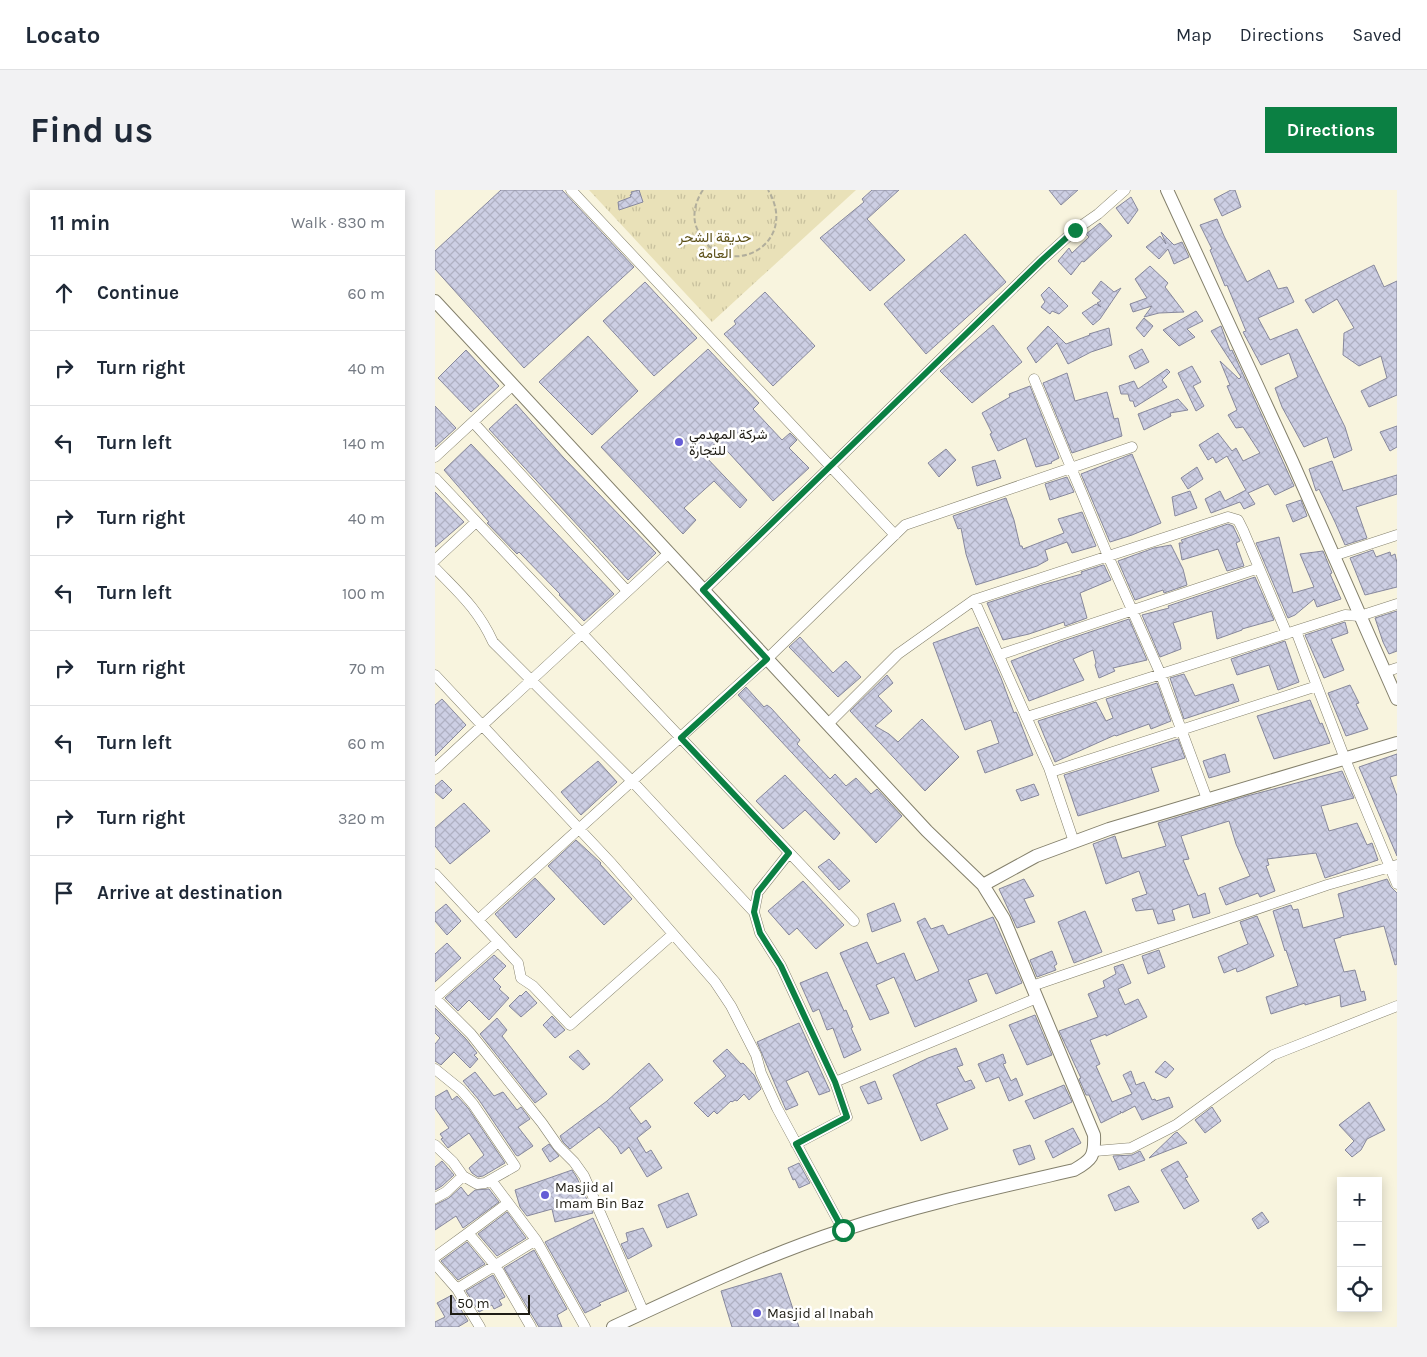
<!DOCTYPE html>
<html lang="en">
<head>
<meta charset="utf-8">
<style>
	:root { --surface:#fff; --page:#f2f2f3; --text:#1f2937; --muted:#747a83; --line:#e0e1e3; --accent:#0b8043 }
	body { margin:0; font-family:Karla,Vazirmatn,sans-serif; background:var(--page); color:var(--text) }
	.controls { position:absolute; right:15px; bottom:15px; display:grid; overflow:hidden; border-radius:0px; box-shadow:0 2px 12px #0003 }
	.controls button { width:45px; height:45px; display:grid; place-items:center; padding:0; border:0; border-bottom:1px solid var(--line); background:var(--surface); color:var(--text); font:25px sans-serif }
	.scale { position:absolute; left:15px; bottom:12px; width:80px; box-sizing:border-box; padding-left:5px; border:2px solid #1e1c14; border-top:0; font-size:14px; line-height:18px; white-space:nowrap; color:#1e1c14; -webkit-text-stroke:4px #fff; paint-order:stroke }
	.stop { position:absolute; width:15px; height:15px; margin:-11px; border:4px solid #0b8043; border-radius:50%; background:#fff }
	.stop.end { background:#0b8043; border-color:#fff; box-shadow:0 1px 5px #0008 }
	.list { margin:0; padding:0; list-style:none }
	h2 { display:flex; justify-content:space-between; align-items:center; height:65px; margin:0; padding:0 20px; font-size:21px }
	h2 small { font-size:16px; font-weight:400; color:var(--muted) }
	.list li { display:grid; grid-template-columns:32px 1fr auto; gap:15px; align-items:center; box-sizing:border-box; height:75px; padding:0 20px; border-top:1px solid var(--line) }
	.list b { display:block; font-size:19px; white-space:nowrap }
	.list em { font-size:16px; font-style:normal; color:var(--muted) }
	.icon { flex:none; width:28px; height:28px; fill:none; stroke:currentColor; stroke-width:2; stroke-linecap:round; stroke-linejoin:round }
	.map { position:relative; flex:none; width:962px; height:1137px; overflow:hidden; border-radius:0px }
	header { display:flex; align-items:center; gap:30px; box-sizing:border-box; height:70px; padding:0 25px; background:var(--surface); border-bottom:1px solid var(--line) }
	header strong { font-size:24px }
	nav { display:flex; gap:28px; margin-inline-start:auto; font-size:18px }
	.intro { display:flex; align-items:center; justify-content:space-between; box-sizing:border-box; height:120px; padding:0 30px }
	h1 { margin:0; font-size:35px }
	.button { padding:12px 22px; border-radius:0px; background:var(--accent); color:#fff; font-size:18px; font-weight:700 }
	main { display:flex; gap:30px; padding:0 30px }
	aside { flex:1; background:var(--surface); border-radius:0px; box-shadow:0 2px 12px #0003 }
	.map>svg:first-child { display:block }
</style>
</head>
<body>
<header>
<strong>Locato</strong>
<nav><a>Map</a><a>Directions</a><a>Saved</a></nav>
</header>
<div class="intro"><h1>Find us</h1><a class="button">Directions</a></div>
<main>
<aside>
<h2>11 min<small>Walk · 830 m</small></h2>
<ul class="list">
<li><svg class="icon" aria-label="ahead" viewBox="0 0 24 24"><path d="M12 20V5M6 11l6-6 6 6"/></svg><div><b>Continue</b></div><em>60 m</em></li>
<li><svg class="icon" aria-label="right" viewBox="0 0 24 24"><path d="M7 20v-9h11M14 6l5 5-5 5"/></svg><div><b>Turn right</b></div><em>40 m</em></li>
<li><svg class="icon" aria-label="left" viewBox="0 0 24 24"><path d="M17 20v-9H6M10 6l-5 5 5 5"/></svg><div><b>Turn left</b></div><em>140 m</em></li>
<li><svg class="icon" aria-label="right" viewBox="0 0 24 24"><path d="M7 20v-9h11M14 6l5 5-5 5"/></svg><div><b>Turn right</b></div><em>40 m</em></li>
<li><svg class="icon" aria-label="left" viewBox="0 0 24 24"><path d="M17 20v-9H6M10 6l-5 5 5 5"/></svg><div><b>Turn left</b></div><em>100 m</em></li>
<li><svg class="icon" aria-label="right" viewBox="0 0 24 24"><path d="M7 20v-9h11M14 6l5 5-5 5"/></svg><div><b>Turn right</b></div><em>70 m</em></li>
<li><svg class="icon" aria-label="left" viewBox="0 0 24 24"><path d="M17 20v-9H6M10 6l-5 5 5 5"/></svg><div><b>Turn left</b></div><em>60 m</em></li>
<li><svg class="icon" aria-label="right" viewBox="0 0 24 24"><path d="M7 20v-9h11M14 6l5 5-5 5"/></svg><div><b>Turn right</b></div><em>320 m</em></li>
<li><svg class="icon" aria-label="arrive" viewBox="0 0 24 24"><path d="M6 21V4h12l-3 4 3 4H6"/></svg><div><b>Arrive at destination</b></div></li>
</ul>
</aside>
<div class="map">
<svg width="962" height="1137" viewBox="0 0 962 1137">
	<defs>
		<pattern id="grass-tufts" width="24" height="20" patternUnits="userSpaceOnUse" patternTransform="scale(1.25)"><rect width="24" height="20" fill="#e9e1b8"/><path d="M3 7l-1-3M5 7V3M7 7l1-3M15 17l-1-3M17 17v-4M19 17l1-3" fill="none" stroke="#c7c09d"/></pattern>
		<pattern id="building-cross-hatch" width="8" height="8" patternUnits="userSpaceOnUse" patternTransform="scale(1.25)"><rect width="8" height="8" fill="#cdcfe4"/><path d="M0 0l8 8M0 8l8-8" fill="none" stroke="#b0b1c3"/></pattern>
	</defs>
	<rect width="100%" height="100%" fill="#f8f4de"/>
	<path fill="url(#grass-tufts)" d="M154 0H421L277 132Z"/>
	<path fill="url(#building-cross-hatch)" stroke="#87889c" d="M66 0H127L199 77 89 178 0 79V61Z
		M204 0 208 12 184 20 183 12 196 7 195 5 197 4 196 2Z
		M437 0H464L432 29 470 70 435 101 385 48 429 12 427 9Z
		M614 0H643L626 15Z
		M796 0H800L806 17 787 26 779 9Z
		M696 7 703 20 693 34 681 18Z
		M782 29 789 46 812 92 834 80 843 99 852 97 859 112 823 128 835 150 862 139 910 237 917 260 899 268 892 247 869 257 847 217 840 198 863 187 854 163 826 175 808 142 811 141 792 95 790 96 775 60 777 59 765 35Z
		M665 33 677 46 649 72 647 71 636 85 623 71 634 58 637 63 654 47 651 44Z
		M726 42 739 55 747 52 754 67 739 74 733 59 724 69 711 57 725 46 731 54Z
		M530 44 571 92 491 164 449 114Z
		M939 75 949 97 962 91V205L934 217 926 201 952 188 946 166 924 176 908 165 909 143 919 138 902 109 878 123 870 110Z
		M715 76 733 93 730 97 749 122 724 123 709 127 717 116 698 122 695 114 712 108 700 89Z
		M666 91 679 102 686 98 665 129 658 135 647 123 661 114 666 117 662 113 666 111 657 103Z
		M210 92 262 148 219 186 168 131Z
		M614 97 633 116 624 124 617 121 615 124 606 117 610 112 606 105Z
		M330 102 380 156 338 196 289 144 301 134 299 131Z
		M761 121 768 131 752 139 760 147 744 156 728 140Z
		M709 128 718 136 709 147 701 138Z
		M558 135 587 172 537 213 505 181Z
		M613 136 631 154 655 145 654 144 674 138 677 155 656 162 633 174 622 153 601 173 592 158Z
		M786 136 795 161 797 160 859 296 840 305 833 294 813 303 820 314 809 319 805 312 776 323 770 309 785 301 790 311 811 300 792 266 781 273 778 267 773 270 764 255 783 243 797 261 801 258 808 271 825 263 808 237 801 238 793 225 802 220 792 196 795 195 785 171 804 189 806 187 776 141Z
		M153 146 203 201 157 245 104 192Z
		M273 159 324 213 318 219 347 250 355 243 362 250 354 258 374 278 338 311 283 251 268 264 312 310 305 318 279 291 249 318 261 330 248 344 166 257Z
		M707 159 714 172 700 179 694 166Z
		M31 160 64 196 36 222 3 188Z
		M757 176 766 192 758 196 769 216 761 221 743 183Z
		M732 179 735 182 727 190 732 197 700 217 698 211H695L693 204H686L684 196 699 191 703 199Z
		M632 183 640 211 672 202 679 229 683 228 687 246 637 263 608 193Z
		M595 196 624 268 616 272 617 273 601 277 591 248 563 261 555 244 557 243 547 223 575 207 574 204Z
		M743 209 753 220 735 223 736 226 709 240 703 224Z
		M81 214 128 267 221 363 193 390 54 239Z
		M0 216 21 238 0 257Z
		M962 236V257L955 261 945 242Z
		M36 254 179 404 149 431 124 405 125 404 84 362 82 364 52 333 54 332 9 280Z
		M511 259 521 270 504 287 493 273Z
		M697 264 726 333 697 345 675 352 646 284Z
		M560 270 566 288 542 296 537 277Z
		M897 271 908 301 962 285V304L921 317 932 348 910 355 900 332 884 299 881 301 874 279Z
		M762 277 768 289 753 299 746 288Z
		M632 287 639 302 615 310 610 294Z
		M755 301 762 318 740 326 737 307Z
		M0 302 29 332 0 357Z
		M571 308 579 330 585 356H587L588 359 629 343 623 329 647 322 661 356 637 363 632 352 610 360 613 370 602 376 541 395 531 364 526 338 523 339 518 326Z
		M866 310 872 326 858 332 851 315Z
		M793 334 798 336 805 351 801 353 809 376 792 381 783 359 747 370 744 353H748L746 350Z
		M844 347 858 403 879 397 865 364 888 361 897 383 895 384 906 409 882 417 879 409 860 425 853 428 821 353Z
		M736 355 748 379 752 395 729 403 728 400 700 410 683 371 719 358Z
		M938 360 941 367 955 362 956 366 960 364 962 373V397L930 405 915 368Z
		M668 375H669L676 390 645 403 652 428 630 436 629 432 594 444 568 450 552 413 607 395 647 384 646 382Z
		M820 387 839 430 807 439V440L782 449 777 421 738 433 745 452 746 459 725 467 707 425 734 418 733 416Z
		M962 421V461L954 464 948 452 940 428Z
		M694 429 712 470 678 478 680 481 664 488 660 475 661 473 658 460 638 469 649 490 594 511 576 471 625 452Z
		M910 432 913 443 896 449 909 480 889 488 870 445Z
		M543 437 566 488 579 523 581 522 582 524 598 565 550 583 542 561 564 553 556 530 530 540 498 453Z
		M365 447 398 483 411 471 426 487 403 507 354 457Z
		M850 451 864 492 843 500 834 475 802 485 796 469Z
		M749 484 760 506 798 494 804 511 749 529 735 488Z
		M452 485 458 493 443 506 457 521 440 536 454 544 463 552 487 529 524 567 490 601 415 521Z
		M722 493 736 531 716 539 714 534 681 546 680 545 620 572 603 531 661 512 671 531 678 528 671 509Z
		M915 495 924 513 921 514 933 539 911 546 893 503Z
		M311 497 329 517 332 515 336 518 365 550 362 554 395 589 400 584 411 596 421 588 436 604 442 599 467 626 441 653 303 505Z
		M7 509 31 535 0 566V515Z
		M875 510 885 534 887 533 895 553 839 569 822 526Z
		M743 549 750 568 716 578 724 601 643 626 629 585Z
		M790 564 795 582 774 588 768 571Z
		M962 564V585L955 587 962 606V666L924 577Z
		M163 571 182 592 146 625 126 602Z
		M907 581 919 608 886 616 894 641 922 633 932 655 937 653 943 670 890 688 881 663 832 669 834 675 831 676 840 701 825 707 823 703 791 715 784 698 815 686 801 654 794 631 746 646 754 669 748 670 763 706 770 703 775 723 758 728 754 714 737 720 740 730 723 734 718 719 701 721 697 709 712 704 704 681 671 694 658 654 680 646 687 668H689L731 656 723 633 812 606Z
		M350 585 405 643 399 650 370 620 348 639 321 611Z
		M7 590 17 600 8 609 0 602V596Z
		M599 594 604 605 586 611 581 600Z
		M29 613 55 641 15 674 0 656V638Z
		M141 650 166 673 165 674 197 709 169 735 113 676Z
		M394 669 415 691 404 700 383 677Z
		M100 688 120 709 81 748 60 724Z
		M589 689 599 706 589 709 600 732 582 738 564 699Z
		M952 689 956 697 962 703V774L960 775 949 736 906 746V747L899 749 909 782 920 780 926 802 929 801 931 810 906 817 905 805 870 815V813L836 824 831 807 863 796 851 760 850 761 838 721 856 715 858 720 863 719 868 738 909 727 903 704Z
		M368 691 409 735 381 759 362 738 354 745 333 721Z
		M459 713 466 731 437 742 432 724Z
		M11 714 26 731 12 745 0 731V723Z
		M650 721 667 762 639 773 623 732Z
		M822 726 839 766 808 780 802 782 801 778 789 783 783 767 813 754 805 732Z
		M558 727 587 793 561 804 552 783 533 790 542 811 480 837 459 787 441 795 454 823 435 830 405 763 432 752 442 774 469 763 481 791 504 781 482 732 490 728 496 739 508 735 513 745Z
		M12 753 26 768 0 792V764Z
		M724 760 730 777 713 784 707 766Z
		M617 761 622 774 619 776 621 780 602 787 595 770Z
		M59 765 71 776 58 789 66 797 64 799 74 808 54 830 34 810 23 821 10 808Z
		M688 774 696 793 683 799 690 815 703 809 712 827 671 846V844L655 850 665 874 661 876 677 912 697 904 688 885 696 881 701 895 709 892 717 910 720 909 721 911 734 907 738 917 707 930 700 916 687 923 685 921 686 923 666 933 654 905H651L644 889 646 888 624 841 663 827 653 804 670 797 668 791 681 784 679 777Z
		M392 782 409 821 411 820 418 837 416 838 426 860 409 868 398 838 392 840 384 819 378 822 365 793Z
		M91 801 102 813 86 827 74 816 85 805 86 806Z
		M0 818 31 849 42 863 39 865 43 869 35 878 19 862 6 875 0 871V854L5 848 0 843Z
		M600 825 617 865 592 875 574 835Z
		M117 826 130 840 120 848 108 835Z
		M62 828 72 840 67 846 112 904 100 913 45 844Z
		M364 833 395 901 384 905 373 881 351 891 363 915 351 920 322 852Z
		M521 858 528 875 522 877 530 892 536 890 540 898 501 914 513 939 486 951 458 885 493 868Z
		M292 859 306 874 308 873 319 885 326 899 314 910 309 904 302 911 300 910 297 912 296 911 282 924 279 921 273 927 259 913 291 886 278 871Z
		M143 860 155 874 148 880 134 867Z
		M568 864 571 873 568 874 576 891 581 888 588 905 574 911 564 887 551 892 543 874Z
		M730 871 739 879 731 888 720 882Z
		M214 873 228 890 194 918 206 934 211 930 216 937 202 948 211 963 216 960 227 978 212 987 194 957 186 964 182 957 164 937 135 959 128 952 125 946 172 911Z
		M40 882 59 906 68 902 82 920 86 917 95 929 83 937 98 956 83 966 81 965 44 910 28 891Z
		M440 891 447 909 433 914 425 897Z
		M629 895 637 912 599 929 590 911Z
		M12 900 17 910 22 906 33 918 70 973 48 986 43 987 37 983 34 978 49 965 34 943 13 958 6 949 8 948 5 944 14 938 0 918V907Z
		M934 912 950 940 932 949 926 960 917 967 910 960 919 951 904 935Z
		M777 917 786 931 770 943 760 930Z
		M638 938 646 953 618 968 610 951Z
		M742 942 752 953 714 968 739 944Z
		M114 954 124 966 115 972 107 959Z
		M595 955 600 969 584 975 578 960Z
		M705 961 710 970 684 980 678 966 697 965Z
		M7 971 19 985 7 996 0 1000V977Z
		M743 971 753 987 750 988 764 1011 749 1019 726 980Z
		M364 973 375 993 364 998 360 989 358 990 353 978Z
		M137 980 142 988 158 1023 120 1032 117 1019 92 1026 85 1017 80 1000Z
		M694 996 704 1012 680 1021 673 1005Z
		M26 997 33 1006 40 1000 54 999 64 1012 28 1038 21 1026 0 1040V1015L14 1008Z
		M253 1003 262 1025 232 1038 223 1015Z
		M72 1022 91 1048 62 1066 43 1044Z
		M827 1022 834 1032 823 1039 817 1029Z
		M158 1028 192 1101 164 1113 166 1115 150 1123 110 1052Z
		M208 1038 217 1056 193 1069 186 1054 193 1051 191 1043Z
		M32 1052 50 1074 23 1090 6 1071Z
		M99 1060 132 1119 122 1125 127 1137H104L69 1078Z
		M346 1083 364 1137H297L286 1101Z
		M58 1085 70 1107 64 1110 67 1115 59 1119 57 1115 44 1122 31 1101Z
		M17 1105 33 1131 23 1137H0V1132L10 1127 2 1113Z"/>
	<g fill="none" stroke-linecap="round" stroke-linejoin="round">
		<g stroke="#84806c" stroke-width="11">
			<path id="minor" d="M136 0 460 345
				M599 189 673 366 726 485 772 609
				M38 232 192 401
				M0 267 78 195
				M0 288 419 731
				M898 366 962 345
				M0 370 41 332
				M0 378C24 403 43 419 58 452L197 591 319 722
				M269 400 607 70 640 40 663 24 690 0
				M539 410 614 578 639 652
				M564 465 824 378
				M950 482 962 478
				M0 485 177 674 280 792 296 816 321 865 326 883 342 918 408 1040
				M882 496 910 569 962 694
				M592 527 910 425 925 426 962 414
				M393 534 463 464 539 410 793 327 803 330 808 340 852 444
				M0 579 234 363
				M616 582 882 496 861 441
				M354 663 323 702 319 722 325 743 346 776 400 892
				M0 684 83 773 86 788 98 796 135 835 238 744
				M43 730 332 469 470 335 697 257
				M597 796 892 695 962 675
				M0 808 36 844 107 933 123 956 139 972 149 986 209 1123
				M0 808 63 752
				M0 879 26 900 38 914 80 976 50 993 42 994 28 986 18 972 0 955
				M361 954 412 927 400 892 602 808
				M660 961 696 958 741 935 838 865 962 816
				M56 990 101 1050 150 1137
				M0 1008 11 1002 28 986
				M33 1043 73 1013
				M0 1067 33 1043 60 1075 96 1137
				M0 1074 22 1099
				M45 1137 22 1099 101 1050"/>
		</g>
		<g stroke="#84806c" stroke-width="14">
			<path id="tertiary" d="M732 0 857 271 962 509
				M0 111 492 641 548 695 569 729 659 945C660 966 657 970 639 980 561 998 483 1015 408 1040 329 1066 253 1102 178 1137
				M548 695 601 666 674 639 962 553"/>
		</g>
		<path stroke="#b1ae9c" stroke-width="2" stroke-dasharray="5 2.5" stroke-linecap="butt" d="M268 0C261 10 257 24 261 36 283 96 368 58 333 0"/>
		<use href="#minor" stroke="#fff" stroke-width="10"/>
		<use href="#tertiary" stroke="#fff" stroke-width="12"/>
	</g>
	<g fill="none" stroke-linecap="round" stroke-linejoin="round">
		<path stroke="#0b8043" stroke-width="6" d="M408 1040 361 954 412 927 400 892 346 776 325 743 319 722 323 702 354 663 246 548 332 469 268 400 607 70 640 40"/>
	</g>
	<g fill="#655cd6" stroke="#fff" stroke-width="2">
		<circle cx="244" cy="252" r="5"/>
		<circle cx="110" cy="1005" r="5"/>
		<circle cx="322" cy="1123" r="5"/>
	</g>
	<g text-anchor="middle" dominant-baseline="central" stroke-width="5" stroke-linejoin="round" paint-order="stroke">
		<g font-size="14" fill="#5c5017" stroke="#fff">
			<text x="280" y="47">حديقة الشحر<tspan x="280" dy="16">العامة</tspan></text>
		</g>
		<g font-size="14" fill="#1e1c14" stroke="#fff" text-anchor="start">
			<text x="254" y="244">شركة المهدمي<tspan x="254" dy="16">للتجارة</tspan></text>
			<text x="120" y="997">Masjid al<tspan x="120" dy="16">Imam Bin Baz</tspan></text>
			<text x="332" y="1123">Masjid al Inabah</text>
		</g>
	</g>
</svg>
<div class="controls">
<button>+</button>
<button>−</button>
<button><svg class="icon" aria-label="locate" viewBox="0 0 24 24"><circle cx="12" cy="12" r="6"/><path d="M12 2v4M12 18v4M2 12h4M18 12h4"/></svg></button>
</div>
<div class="scale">50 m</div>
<div class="stop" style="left:408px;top:1040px"></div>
<div class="stop end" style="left:640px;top:40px"></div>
</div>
</main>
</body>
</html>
